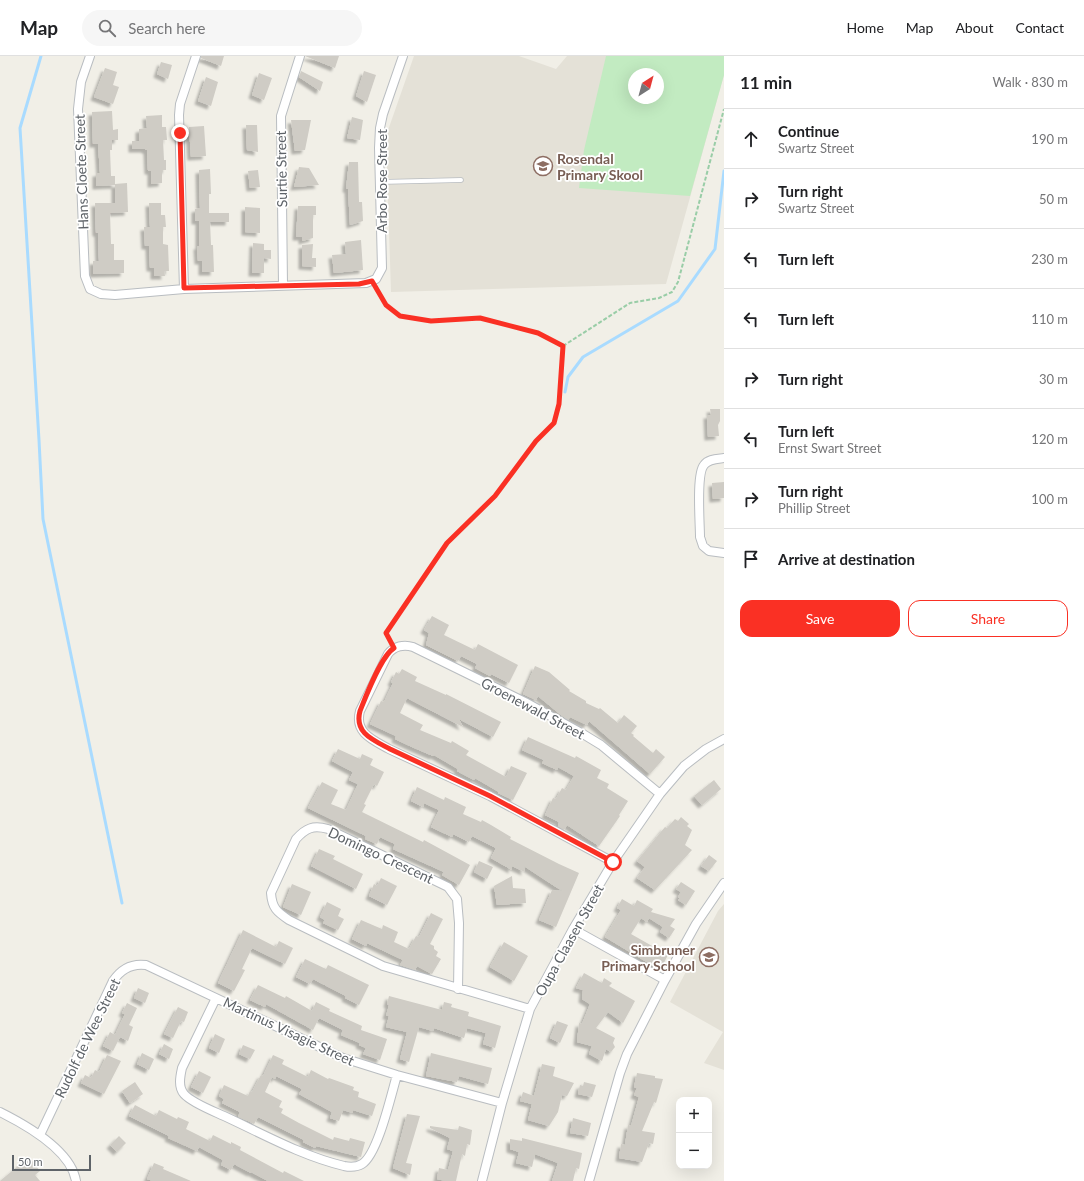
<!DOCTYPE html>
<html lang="en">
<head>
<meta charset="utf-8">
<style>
	:root { --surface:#fff; --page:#f6f6f6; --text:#202124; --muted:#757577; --line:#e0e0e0; --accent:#fa3024 }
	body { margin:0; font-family:Lato,sans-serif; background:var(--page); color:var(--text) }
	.controls { position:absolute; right:12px; bottom:12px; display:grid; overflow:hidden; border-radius:8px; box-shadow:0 4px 16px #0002 }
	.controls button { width:36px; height:36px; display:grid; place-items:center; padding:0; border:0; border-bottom:1px solid var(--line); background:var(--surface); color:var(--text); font:20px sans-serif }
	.compass { position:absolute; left:628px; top:12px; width:36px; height:36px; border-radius:50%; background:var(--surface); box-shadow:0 4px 16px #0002; rotate:36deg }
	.scale { position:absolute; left:12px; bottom:10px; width:79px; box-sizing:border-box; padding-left:4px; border:2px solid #5e6368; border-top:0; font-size:11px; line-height:14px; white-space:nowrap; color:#5e6368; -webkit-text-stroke:3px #fff; paint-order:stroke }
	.stop { position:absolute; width:12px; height:12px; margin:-9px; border:3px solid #fa3024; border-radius:50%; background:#fff }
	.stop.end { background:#fa3024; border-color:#fff; box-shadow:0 1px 4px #0008 }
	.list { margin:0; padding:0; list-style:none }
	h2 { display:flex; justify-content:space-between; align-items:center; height:52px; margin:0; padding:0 16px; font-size:17px }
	h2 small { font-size:13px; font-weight:400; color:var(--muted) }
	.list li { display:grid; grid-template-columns:26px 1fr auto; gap:12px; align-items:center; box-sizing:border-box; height:60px; padding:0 16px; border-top:1px solid var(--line) }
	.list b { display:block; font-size:15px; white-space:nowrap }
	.list p { margin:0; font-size:13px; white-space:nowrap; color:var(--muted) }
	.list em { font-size:13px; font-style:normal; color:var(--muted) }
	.actions { display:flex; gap:8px; padding:12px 16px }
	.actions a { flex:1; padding:9px 0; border:1px solid var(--accent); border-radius:12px; text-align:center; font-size:14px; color:var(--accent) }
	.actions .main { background:var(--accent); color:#fff }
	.icon { flex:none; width:22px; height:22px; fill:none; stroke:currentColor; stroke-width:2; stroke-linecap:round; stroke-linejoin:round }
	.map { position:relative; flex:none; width:724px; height:1125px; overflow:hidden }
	header { display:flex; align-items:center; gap:24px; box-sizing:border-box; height:56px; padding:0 20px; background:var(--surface); border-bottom:1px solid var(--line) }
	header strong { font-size:19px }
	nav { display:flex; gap:22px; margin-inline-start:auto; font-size:14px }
	.search { width:280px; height:36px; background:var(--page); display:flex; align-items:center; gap:10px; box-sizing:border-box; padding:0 14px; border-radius:22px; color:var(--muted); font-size:15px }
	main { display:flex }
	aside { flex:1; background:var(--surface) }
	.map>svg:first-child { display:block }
</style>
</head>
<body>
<header>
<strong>Map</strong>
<div class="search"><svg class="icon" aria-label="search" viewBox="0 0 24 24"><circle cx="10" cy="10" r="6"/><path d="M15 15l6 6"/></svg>Search here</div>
<nav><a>Home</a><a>Map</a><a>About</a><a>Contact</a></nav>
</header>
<main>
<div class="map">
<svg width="724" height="1125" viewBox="0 0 724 1125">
	<defs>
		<filter id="shadow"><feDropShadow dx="-3.5" dy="3.5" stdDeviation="1" flood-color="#0004"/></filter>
	</defs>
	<rect width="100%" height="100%" fill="#f1efe7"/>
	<path fill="#e4e1d7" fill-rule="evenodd" d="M414 0H519L556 13 567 0H724V19L666 228 391 236 386 80ZM634 18H658V42H634Z
		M724 848V1014L704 1007 723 976 670 946 718 855Z"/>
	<path fill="#c2ebc1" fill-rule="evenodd" d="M606 0H724V19L690 140 579 132 584 94ZM634 18H658V42H634Z"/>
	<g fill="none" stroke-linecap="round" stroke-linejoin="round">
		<path stroke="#a9dbff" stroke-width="3" d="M41 0 20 72 39 384 43 463 122 847
			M565 336 568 321 583 301 678 245 715 193 724 115"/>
	</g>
	<path fill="#cfccc5" filter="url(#shadow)" d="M201 0H224L221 10 201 2Z
		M305 0H339L335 12Z
		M161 6 172 9 168 23 157 18Z
		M105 12 117 16 113 29 119 31 113 48 94 41Z
		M301 15 323 26 320 35 299 21Z
		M364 15 376 19 367 46 356 40Z
		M259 17 272 22 264 44 252 39Z
		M206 21 218 26 211 50 198 45Z
		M112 55 113 74 118 73V84H112V94H110L111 120H115V129L96 130V117H100L98 88H93L92 56Z
		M162 59V71H166L167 84H163L164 104H166V114H162V127L151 128V115H148L147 94H145V93H132V85H139V73L147 72 146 60Z
		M352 61 363 64 360 84 347 82Z
		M291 64H311L305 94 295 95Z
		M246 69H257L258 96 247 94Z
		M204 70 206 100 191 101 189 71Z
		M349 106H358L359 146H362L363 165 350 169 348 133H346Z
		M299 111 309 112 319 129 294 131Z
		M210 113 211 138H209V157H229V166H210L211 189H213L214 216H202V205H198L197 190H199V165H195V153L200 152 199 114Z
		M258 114 260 131 250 132 248 115Z
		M127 127 128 156 110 157 111 188H114V204H124V217L93 218V205H99L98 177H96L95 147H115V128Z
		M149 147H161V159H165L166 171H163V188L168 189 169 215H164L165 220H154V212H150L149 190H145L144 171H150Z
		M298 150H316V159H313V182L302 185V181H296Z
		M245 151 260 152V177L245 176Z
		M361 184 363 214 334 217 332 199 346 198 345 186Z
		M253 187 264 188V194H271V203L264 202V217H252Z
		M313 188 312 202H316V211L302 210V189Z
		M710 353H720V365L718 369 719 380 708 381 707 359H711Z
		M724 426V442L713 443 712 427Z
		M432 560 449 569 444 579 475 594 478 588 518 609 509 627 491 618 490 620 475 612 477 608 461 600 458 605 426 589 429 577 424 574Z
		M535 610 549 616 570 634 569 635 586 645V647L599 653 600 652 618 667 624 659 637 670 631 677 634 679 633 680 653 697 656 693 665 701 650 718 589 665 587 669 570 661 568 664 561 659 538 640 536 644 523 638Z
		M402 613 417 621 415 625 446 639V638L501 666 493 681 459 663 463 671 407 642 400 657 423 669 420 674 451 687 452 685 469 695 466 699 506 721 511 710 527 717 513 744 498 737 499 736 475 722 474 724 457 715 458 713 434 699 433 700 412 691 395 683 396 680 370 668 381 645 384 646 393 627 391 626 396 616 399 618Z
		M528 681 575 702 576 700 601 714 597 722 609 728 607 732 628 745 619 759 620 760 599 790 567 769 564 774 558 770 559 766 545 759 553 742 556 743 562 732 566 734 574 720 558 711 557 714 542 707 544 704 522 694Z
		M338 693 360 703 362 698 373 703 370 709 384 716 377 730 374 728 364 748 366 749 362 756 423 786 424 784 470 809 459 829 442 819 444 816 393 793 395 788 380 781 377 788 365 783 366 780 308 752 322 726 338 734 331 748 346 754 358 728 349 724 353 716 332 705Z
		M714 724 721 733 702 749 694 740Z
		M417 731 444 744 445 741 466 751 463 758 481 766 482 764 491 769 511 781 510 783 559 808 579 817 556 871 539 864 552 834 563 835 556 831 524 810 525 816 512 810V814L491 802 496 792 472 780 469 786 453 778 452 781 431 771 439 754 424 747 423 751 411 745Z
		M681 761 689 768 687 770 692 774 685 789 692 794 655 834 637 822 645 811 637 805 665 771 667 772 675 763 678 765Z
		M319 793 335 800 333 803 363 818 356 833 311 810Z
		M709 799 717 805 709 815 701 810Z
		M479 805 493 811 487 823 474 816Z
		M512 820 513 832 525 833 526 847 497 849 494 830Z
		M381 822 397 830 387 849 369 840 374 828 377 830Z
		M681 826 695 835 686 849 678 844 680 842 678 841 681 836 676 833Z
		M292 828 311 836 301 859 283 851Z
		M622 843 634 850 637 844 653 853 651 856 675 863 670 870 675 873 669 882 660 876 663 871 649 862 647 866 641 862 631 878 668 899 660 914 605 881 621 854 617 852Z
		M327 846 341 853 338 860 344 863 338 874 323 867 325 864 320 861Z
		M431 857 443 863 430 888 434 890V893L438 896 436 900 441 903 432 918 417 910 415 914 400 909 403 904 367 887 366 890 352 883 361 864 382 873 383 869 398 876 394 886 409 893 416 880 419 881Z
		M243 874 276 891 279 885 293 892 285 908 252 892 242 913 245 914 234 935 218 927Z
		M504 886 528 900 514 925 490 911Z
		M305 903 326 913 328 909 369 929 359 949 345 942 346 940 313 923 310 928 296 921Z
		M584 917 602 927 604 922 612 927 609 930 635 945 623 967 608 956 596 972 615 982 613 987 615 991 611 996 606 993 602 1005 589 998 592 990 577 986 579 967 582 968 590 948 582 943 583 934 576 932Z
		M258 929 285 942 286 940 312 955 316 946 330 953 329 955 362 970 361 974 387 983 380 1004 363 998 366 992 359 989 360 987 341 979 343 974 319 962 313 974 266 948 265 951 250 944Z
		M138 932 149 937 145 947 134 942Z
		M389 940 442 954 444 946 452 948 451 951 469 956 468 960 501 970 495 992 483 988 486 977 467 972 464 982 434 972 433 975 419 971 409 1006 400 1003 407 976 386 971 389 960H386L389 949 387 948Z
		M127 947 137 952 129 969 133 971 128 985 120 981 113 995 103 990 110 976 115 979 125 958 122 957Z
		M178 951 188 956 184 966 181 965 173 982 164 978Z
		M557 965 568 969 560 987 550 982Z
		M215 978 225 983 219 997 209 992Z
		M164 988 173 993 169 1003 159 998Z
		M243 989 255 994 250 1003 239 998Z
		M142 997 154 1003 149 1014 137 1008Z
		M431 997 492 1012 488 1028 459 1020 457 1026 426 1020Z
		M107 999 121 1005 104 1038 81 1027 85 1019 91 1022 95 1014 99 1016Z
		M273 999 284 1004 282 1008 308 1021 311 1014 328 1023 329 1022 354 1031 353 1034 359 1036 358 1041 376 1048 372 1060 353 1054V1057L343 1054 339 1065 330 1062 332 1056 299 1038 302 1033 276 1020 275 1023 272 1021 265 1036 282 1045 279 1051 283 1053 281 1057 299 1067 333 1084 334 1081 349 1085 350 1082 365 1086 361 1101 316 1090 315 1092 303 1086 304 1084 258 1061 254 1068 248 1065 238 1061 240 1056 222 1047 224 1043 219 1040 224 1029 248 1040 250 1035 252 1036 261 1019 263 1020Z
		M542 1008 555 1011 553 1020 574 1027 567 1040 562 1039 558 1056 549 1070 528 1064 532 1048 520 1045 523 1036 534 1040Z
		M199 1015 211 1021 203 1037 191 1031Z
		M637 1017 655 1020V1022L663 1023 656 1047 654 1046 642 1075 655 1077 653 1088 649 1087 642 1106 619 1102 621 1088 625 1089 628 1069 631 1070 639 1041 634 1039 637 1032 634 1031Z
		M135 1026 143 1038 130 1047 122 1035Z
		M584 1026 596 1029 592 1041 578 1038 580 1029 583 1030Z
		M135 1049 156 1060 159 1054 177 1063 178 1061 189 1066 186 1073 210 1085 213 1079 231 1088V1086L241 1091 240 1094 283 1117 284 1115 304 1125H268L251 1116V1117L234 1108 231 1114 221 1109 223 1104 199 1091 197 1095 168 1082 169 1080 129 1060Z
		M407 1058 420 1060 406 1107 412 1108 410 1119 393 1112Z
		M573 1062 591 1067 588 1080 570 1077Z
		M430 1070 458 1074 459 1070 472 1074 470 1089 467 1088 465 1100 462 1098 456 1125H446L437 1123 439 1112 448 1114 453 1095 447 1093 450 1082 430 1072Z
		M119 1080 126 1087 117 1096 110 1089Z
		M522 1082 582 1097 579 1113 576 1112 573 1125H552L558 1107 535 1098 532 1111 516 1107 519 1096 510 1093V1083L522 1085Z
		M29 1101 40 1115 35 1119 40 1125H0Z
		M154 1107 164 1111 163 1113 191 1125H153L147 1123Z"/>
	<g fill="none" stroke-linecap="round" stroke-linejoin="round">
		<g stroke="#b9bdc1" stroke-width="5.5">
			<path id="lane" d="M380 126 461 124"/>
		</g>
		<g stroke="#b9bdc1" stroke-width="10">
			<path id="street" d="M90 0 81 26 78 53 85 220 90 233 101 238 115 239 184 233 366 227 376 223 382 212 379 92 380 72 383 58 403 0
				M283 229 281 60 300 0
				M184 233 179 59 180 48 196 0
				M724 402C717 403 708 403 704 409 696 418 700 467 700 481L703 490 709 495 724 497
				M613 806 490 740 389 693C373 684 354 677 360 655L388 598C394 590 404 588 413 591L525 646 583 678 601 689 660 738
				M573 873 665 924
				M458 933 459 867 457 843 448 831 328 773C313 769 306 772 296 783L271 837C272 852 277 856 289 864L383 910 530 953
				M216 942 182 1012C180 1021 178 1031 184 1038 192 1047 213 1055 224 1060 263 1078 302 1100 344 1110 349 1111 357 1111 362 1108 378 1098 391 1039 397 1019
				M0 1056C26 1069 71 1094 76 1125
				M40 1079 113 925C121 913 131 907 146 909L343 1002 397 1019 502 1047
				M482 1125 502 1047 530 953 573 873 613 806 660 738 684 710 706 693 724 683
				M589 1125 620 1017 627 998 665 924 696 868 724 827"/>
		</g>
		<path stroke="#99cda7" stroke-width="2" stroke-dasharray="4 2" stroke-linecap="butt" d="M376 233 386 249 400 260 431 265 480 262 537 277 563 290
			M563 290 630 247 659 242 672 236 678 226 724 53
			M390 585 386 577 447 487 495 440 536 385 554 367 559 349 563 290"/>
		<use href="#lane" stroke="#fff" stroke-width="4"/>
		<use href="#street" stroke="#fff" stroke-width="8"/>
	</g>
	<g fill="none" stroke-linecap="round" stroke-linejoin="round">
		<path stroke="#fa3024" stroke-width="5" d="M180 77 184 232 359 228 372 225 386 249 400 260 431 265 480 262 538 277 563 290 559 348 554 367 536 385 495 440 447 487 386 577 394 592C381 600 366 640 360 655 354 677 373 684 390 693L490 740 613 806"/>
	</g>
	<defs>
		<g id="school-ring" transform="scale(1)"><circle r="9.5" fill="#fff" stroke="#8d6e63" stroke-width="1.5"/><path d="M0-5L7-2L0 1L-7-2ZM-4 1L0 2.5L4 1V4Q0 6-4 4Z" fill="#8d6e63"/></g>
	</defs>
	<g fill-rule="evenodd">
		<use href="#school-ring" x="543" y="110"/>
		<use href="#school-ring" x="709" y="901"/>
	</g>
	<g text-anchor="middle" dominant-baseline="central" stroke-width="3.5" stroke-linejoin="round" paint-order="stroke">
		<g font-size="14" font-weight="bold" fill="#785e54" stroke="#fff" text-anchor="start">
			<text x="557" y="102">Rosendal<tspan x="557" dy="16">Primary Skool</tspan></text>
			<text x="695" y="893" text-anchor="end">Simbruner<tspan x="695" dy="16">Primary School</tspan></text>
		</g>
		<g font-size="14" fill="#5e6368" stroke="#fff">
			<text transform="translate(281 113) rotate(-91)">Surtie Street</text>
			<text transform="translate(81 116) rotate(-92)">Hans Cloete Street</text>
			<text transform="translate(381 125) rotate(-90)">Arbo Rose Street</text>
			<text transform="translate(533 652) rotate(28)">Groenewald Street</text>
			<text transform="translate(381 799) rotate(25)">Domingo Crescent</text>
			<text transform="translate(569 884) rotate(-61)">Oupa Claasen Street</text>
			<text transform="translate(289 975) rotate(25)">Martinus Visagie Street</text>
			<text transform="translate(87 982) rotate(-64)">Rudolf de Wee Street</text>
		</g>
	</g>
</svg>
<div class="controls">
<button>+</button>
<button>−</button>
</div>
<svg class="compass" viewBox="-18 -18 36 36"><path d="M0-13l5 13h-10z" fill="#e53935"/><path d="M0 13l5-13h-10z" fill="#757577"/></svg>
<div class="scale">50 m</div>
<div class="stop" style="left:613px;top:806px"></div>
<div class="stop end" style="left:180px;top:77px"></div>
</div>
<aside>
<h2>11 min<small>Walk · 830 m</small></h2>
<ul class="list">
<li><svg class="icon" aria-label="ahead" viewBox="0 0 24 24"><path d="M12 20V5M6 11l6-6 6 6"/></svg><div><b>Continue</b><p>Swartz Street</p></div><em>190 m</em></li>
<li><svg class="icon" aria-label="right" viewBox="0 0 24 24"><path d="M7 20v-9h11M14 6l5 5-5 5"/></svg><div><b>Turn right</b><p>Swartz Street</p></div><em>50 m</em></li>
<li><svg class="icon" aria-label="left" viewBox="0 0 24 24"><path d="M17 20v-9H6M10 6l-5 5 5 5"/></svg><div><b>Turn left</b></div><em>230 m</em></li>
<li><svg class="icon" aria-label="left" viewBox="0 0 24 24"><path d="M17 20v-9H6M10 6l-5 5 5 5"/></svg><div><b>Turn left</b></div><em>110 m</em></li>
<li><svg class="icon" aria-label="right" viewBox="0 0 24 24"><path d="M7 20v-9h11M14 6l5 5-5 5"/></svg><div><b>Turn right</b></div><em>30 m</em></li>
<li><svg class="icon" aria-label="left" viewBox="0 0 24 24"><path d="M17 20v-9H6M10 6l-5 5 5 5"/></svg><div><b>Turn left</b><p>Ernst Swart Street</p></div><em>120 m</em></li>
<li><svg class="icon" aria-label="right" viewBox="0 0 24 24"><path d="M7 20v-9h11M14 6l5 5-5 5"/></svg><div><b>Turn right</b><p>Phillip Street</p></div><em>100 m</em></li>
<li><svg class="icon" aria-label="arrive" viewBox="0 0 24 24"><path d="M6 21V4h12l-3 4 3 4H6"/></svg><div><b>Arrive at destination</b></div></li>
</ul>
<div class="actions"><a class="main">Save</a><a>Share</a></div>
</aside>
</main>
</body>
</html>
